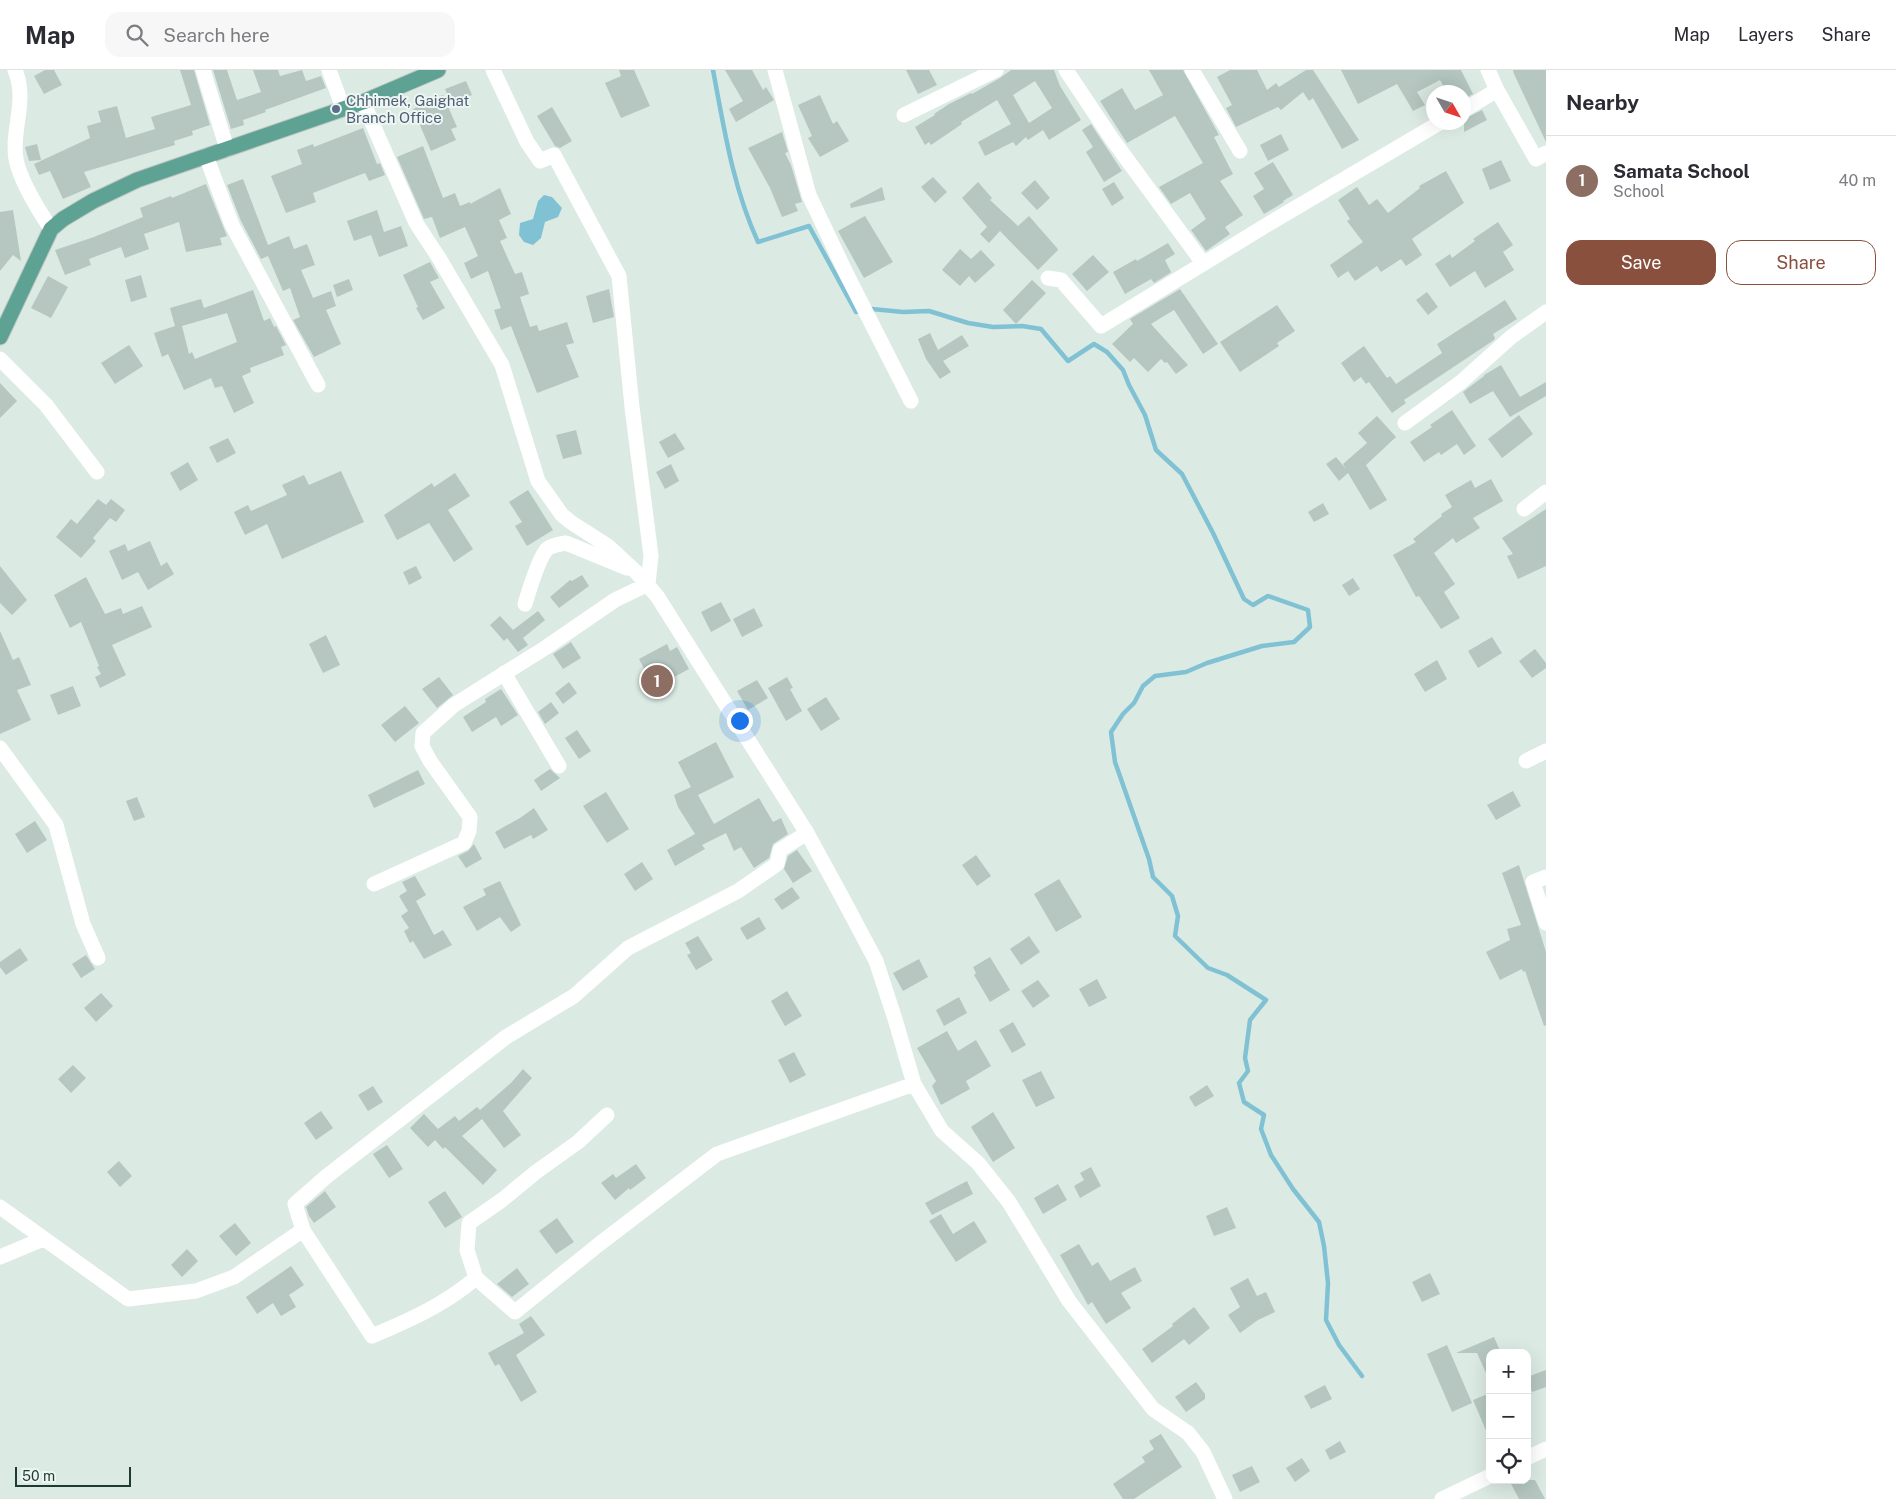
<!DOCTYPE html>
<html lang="en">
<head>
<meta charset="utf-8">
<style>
	:root { --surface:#fff; --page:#f7f7f7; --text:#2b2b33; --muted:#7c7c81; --line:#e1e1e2; --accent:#88503d }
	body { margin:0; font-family:"Public Sans",sans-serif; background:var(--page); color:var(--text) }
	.controls { position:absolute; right:15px; bottom:15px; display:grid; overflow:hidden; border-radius:10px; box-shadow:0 5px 20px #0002 }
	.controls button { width:45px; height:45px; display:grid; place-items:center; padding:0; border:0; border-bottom:1px solid var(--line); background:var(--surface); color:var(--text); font:25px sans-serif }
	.compass { position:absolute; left:1426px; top:15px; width:45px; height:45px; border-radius:50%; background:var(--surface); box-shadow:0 5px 20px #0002; rotate:129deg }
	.scale { position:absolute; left:15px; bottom:12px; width:116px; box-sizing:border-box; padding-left:5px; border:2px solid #1e3a33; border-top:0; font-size:14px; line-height:18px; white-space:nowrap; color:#1e3a33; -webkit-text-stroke:4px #edf6f2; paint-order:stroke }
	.you { position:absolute; left:739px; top:650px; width:18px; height:18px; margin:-12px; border:4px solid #fff; border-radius:50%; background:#1a73e8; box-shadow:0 0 0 8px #1a73e833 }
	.badge { display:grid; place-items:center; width:32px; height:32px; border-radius:50%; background:var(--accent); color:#fff; font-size:16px; font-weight:700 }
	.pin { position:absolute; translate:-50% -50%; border:2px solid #fff; box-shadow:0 1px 5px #0006 }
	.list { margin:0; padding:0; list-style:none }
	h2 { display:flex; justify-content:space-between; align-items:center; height:65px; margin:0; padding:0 20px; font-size:21px }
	h2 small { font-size:16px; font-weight:400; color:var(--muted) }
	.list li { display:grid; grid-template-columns:32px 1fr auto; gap:15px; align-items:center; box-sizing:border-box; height:90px; padding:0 20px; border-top:1px solid var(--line) }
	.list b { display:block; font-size:19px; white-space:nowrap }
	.list p { margin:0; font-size:16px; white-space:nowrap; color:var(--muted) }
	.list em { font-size:16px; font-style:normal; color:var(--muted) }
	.actions { display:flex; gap:10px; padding:15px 20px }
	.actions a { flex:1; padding:11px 0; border:1px solid var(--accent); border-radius:15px; text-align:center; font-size:18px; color:var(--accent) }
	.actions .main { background:var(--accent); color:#fff }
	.icon { flex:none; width:28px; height:28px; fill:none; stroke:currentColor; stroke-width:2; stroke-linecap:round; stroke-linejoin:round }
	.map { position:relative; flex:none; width:1546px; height:1429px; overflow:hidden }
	header { display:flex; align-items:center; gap:30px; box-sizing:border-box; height:70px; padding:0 25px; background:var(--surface); border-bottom:1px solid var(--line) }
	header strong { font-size:24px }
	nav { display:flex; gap:28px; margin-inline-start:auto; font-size:18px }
	.search { width:350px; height:45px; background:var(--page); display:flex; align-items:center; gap:12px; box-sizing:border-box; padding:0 18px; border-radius:15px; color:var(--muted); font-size:19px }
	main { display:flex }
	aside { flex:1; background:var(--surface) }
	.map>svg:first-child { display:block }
</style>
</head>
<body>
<header>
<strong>Map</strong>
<div class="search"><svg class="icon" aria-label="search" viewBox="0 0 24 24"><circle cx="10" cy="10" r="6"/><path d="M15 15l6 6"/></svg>Search here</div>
<nav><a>Map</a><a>Layers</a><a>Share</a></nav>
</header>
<main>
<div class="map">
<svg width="1546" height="1429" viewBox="0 0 1546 1429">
	<rect width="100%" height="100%" fill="#dceae4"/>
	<path fill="#80c2d3" d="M544 125 552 127 562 138 558 147 545 152 541 168 533 175 524 172 519 165 520 153 533 149 538 131Z"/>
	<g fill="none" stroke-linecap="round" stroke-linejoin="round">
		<path stroke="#80c2d3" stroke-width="4.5" d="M713 0C724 58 733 118 758 172L809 156 856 242 872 239 903 242 929 241 968 253 993 257 1022 256 1041 259 1068 291 1094 274 1107 282 1123 300 1129 315 1145 345 1156 380 1182 404 1213 463 1244 529 1253 535 1268 526 1308 540 1310 557 1294 572 1262 576 1207 593 1186 602 1155 606 1143 616 1134 633 1123 644 1111 662 1115 692 1149 789 1153 807 1172 826 1178 846 1175 866 1208 898 1227 905 1266 930 1250 950 1245 988 1248 1001 1239 1013 1244 1032 1264 1045 1261 1059 1271 1085 1293 1119 1319 1152 1324 1176 1328 1213 1326 1250 1339 1275 1362 1306"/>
	</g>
	<path fill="#b5c7c0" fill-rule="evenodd" d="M45 0H54L62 15 44 24 34 6Z
		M180 0H194L210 55 192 61 193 65 174 71 175 75 84 102 91 117 63 129 50 101 39 105 34 94 90 68 87 56 101 52 98 41 117 36 126 68 155 59 151 47 191 35Z
		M213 0H227L237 30 261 22 253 0H278L280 6 302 0 306 11 321 6 326 18 265 40 266 42 243 50 244 55 231 59Z
		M619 0H634L650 36 621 48 605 13 621 6Z
		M725 0H752L763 20 766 17 774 30 736 52 729 39 743 31Z
		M906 0H929L937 15 918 24Z
		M1011 0H1054L1060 16 1081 50 1049 70 1043 60 1028 70 1026 67 1016 76 1013 72 985 86 978 72 1011 54 997 30 961 52 962 54 931 75 929 72 925 75 915 57 935 45 934 44 949 34 971 23 972 24 1000 8ZM1035 11 1052 38 1029 53 1013 25Z
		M1149 0H1183L1219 65 1214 67 1233 104 1220 111 1243 145 1225 157 1230 164 1206 181 1191 160 1206 149 1190 123 1171 134 1159 117 1203 93 1175 46 1127 73 1100 31 1122 18 1135 40 1163 25Z
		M1230 0H1257L1267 20 1276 13 1279 17 1306 0H1313L1359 70 1342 79 1313 28 1309 31 1303 22 1281 40 1278 37 1236 57 1226 38 1232 35 1217 7Z
		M1341 0H1461L1473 24 1464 29V22H1447L1440 10 1417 22 1425 35 1413 41 1397 14 1358 34Z
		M1513 0H1546V72L1514 4Z
		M466 11 472 25 451 33 445 19Z
		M443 25 457 57 451 59 456 70 431 81 413 39Z
		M820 25 833 54 837 51 849 71 820 87 808 68 812 66 798 35Z
		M552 37 572 71 560 78 555 76 537 46Z
		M1482 40 1487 50 1464 62V49Z
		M1091 54 1122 101 1104 112 1086 82 1093 77 1082 60Z
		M363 58 377 94 380 93 385 105 369 111 365 103 349 109 313 123 316 132 286 143 271 106 302 94 297 80 313 74 314 77Z
		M782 62 788 82 785 83 791 95 802 132 795 134 798 141 782 147 770 118 748 78Z
		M1281 64 1289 80 1268 91 1260 75Z
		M37 74 41 90 29 91 25 77Z
		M423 76 443 128 455 123 460 136 470 132V134L500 118 511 144 499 150 507 168 500 171 515 204 522 202 529 224 520 227 530 257 537 255 539 261 567 252 574 273 566 275 579 307 537 323 511 256 501 260 494 240 501 238 488 201 471 209 464 193 478 186 465 157 440 168 432 147 424 149 397 87Z
		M1501 90 1511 111 1490 120 1482 99Z
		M1273 92 1293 125 1283 131 1284 132 1264 144 1253 126 1264 119 1254 103Z
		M1446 101 1464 133 1413 168 1412 169 1422 185 1406 196 1401 189 1381 202 1377 196 1355 211 1348 201 1338 208 1330 195 1363 172 1347 151 1350 149 1338 130 1357 117 1369 135 1377 129 1388 143 1420 118 1419 116Z
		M933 107 947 122 935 133 921 117Z
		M243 109 268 175 289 166 294 179 307 174 315 195 301 200 313 228 331 221 336 236 326 240 341 274 314 287 293 250 300 247 290 218 283 221 268 186 261 189 241 151 227 115Z
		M1035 110 1050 128 1037 140 1021 123Z
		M978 112 992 128 990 130 1018 156 1029 146 1057 178 1058 180 1038 200 1000 161 989 173 980 164 987 157 962 128Z
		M1114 112 1124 128 1112 136 1102 119Z
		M206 114 227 166 220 168 222 175 186 182 179 152 144 164 149 179 125 188 121 177 89 189 91 195 65 205 55 180 94 167 143 147 140 138 171 126 172 128Z
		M882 117 885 130 851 138 850 134Z
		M13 140 21 191 13 185 0 201V142Z
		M377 140 384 162 401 156 408 176 379 187 371 165 354 171 347 151Z
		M865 146 893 192 864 208 838 161Z
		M1498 152 1513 175 1503 182 1514 200 1485 218 1475 201 1450 217 1435 194 1450 184 1452 188 1475 171 1473 169Z
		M1168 173 1175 184 1165 190 1171 202 1170 203 1154 213 1151 209 1125 224 1113 202 1136 189 1137 191Z
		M960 179 971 189 981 180 995 195 975 213 969 206 960 216 942 200Z
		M1093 185 1109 202 1087 221 1072 204Z
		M430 192 439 208 430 212 445 238 423 250 416 238 418 237 403 205Z
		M141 205 147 227 131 232 125 210Z
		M48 206 68 217 51 248 31 238Z
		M349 209 353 220 337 227 333 215Z
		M1032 210 1046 223 1016 254 1003 240Z
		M609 219 614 247 593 253 586 226Z
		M1180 219 1218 274 1203 284 1174 240 1151 254 1188 295 1176 304 1167 292 1165 293 1161 289 1148 302 1134 288 1130 292 1112 274 1133 254 1130 249Z
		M253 220 264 251 270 248 274 257 276 256 286 275 281 277 284 285 250 298 251 302 242 306 254 333 234 343 222 316 215 318 211 308 184 320 168 284 162 287 154 263 175 256 170 238 201 229 204 238ZM227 243 237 272 195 289 192 282 189 284 182 256Z
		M1427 222 1438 237 1428 245 1416 230Z
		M1505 230 1517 249 1493 264 1495 268 1494 270 1404 330 1406 333 1392 343 1369 312 1366 314 1361 307 1354 312 1341 293 1364 276 1387 308 1390 306 1396 314 1442 283 1437 274Z
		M1277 235 1295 261 1277 273 1279 276 1240 302 1220 272Z
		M930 263 938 280 962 265 969 276 943 291 951 302 940 309 926 289 918 269Z
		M129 275 143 296 115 314 101 293Z
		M1501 295 1520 327 1546 312V326L1510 347 1493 321 1470 334 1463 322 1484 306V305Z
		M0 313 17 331 0 348Z
		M1452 340 1476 376 1464 385 1457 374 1441 385 1439 382 1424 392 1410 372 1432 357 1430 355Z
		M1519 345 1533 364 1502 388 1488 369Z
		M1377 346 1396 367 1366 395 1387 430 1370 440 1348 403 1339 411 1326 394 1336 387 1346 399 1343 394 1367 373 1358 363Z
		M576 360 582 384 563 389 556 365Z
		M675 363 685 379 668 388 659 372Z
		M228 368 236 383 217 393 209 377Z
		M188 392 198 410 180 421 170 403Z
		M671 394 679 411 665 419 656 402Z
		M341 401 364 452 282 489 267 454 245 465 234 442 248 435 251 441 287 425 282 415 304 405 309 415Z
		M455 403 470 426 448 440 473 479 454 492 429 453 397 470 384 445 432 413 434 417Z
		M1491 409 1503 431 1473 448 1480 458 1456 473 1453 468 1434 483 1455 514 1444 522 1460 548 1441 559 1419 526 1416 527 1393 485 1416 472 1413 469 1442 446 1441 444 1452 437 1445 425 1471 410 1475 418Z
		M528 420 553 460 527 476 515 456 522 452 509 432Z
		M98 429 106 435 111 429 125 440 116 452 110 448 93 468 96 471 81 488 56 467 71 449 77 454Z
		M1323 433 1329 444 1314 452 1308 442Z
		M1546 439V496L1518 509 1507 486 1513 484 1502 468Z
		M150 471 161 496 167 492 174 504 148 520 138 502 122 510 109 481 125 474 128 481Z
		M0 496 27 530 12 545 0 533Z
		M416 496 422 508 409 515 403 502Z
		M582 505 589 516 559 538 550 527 570 510 572 511Z
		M86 507 105 544 121 538 123 544 142 536 152 557 112 575 126 605 100 618 95 607 101 604 97 597 99 596 81 552 70 558 54 525Z
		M1353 508 1360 519 1349 526 1342 515Z
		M721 532 731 551 711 562 701 542Z
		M754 538 763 556 742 567 733 549Z
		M538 541 545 550 523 568 528 575 518 582 507 568 504 571 490 555 500 546 513 560Z
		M0 561 13 590 19 587 31 615 17 620 31 650 0 664Z
		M326 565 340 595 323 603 309 574Z
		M1492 567 1502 583 1478 598 1468 581Z
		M571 572 581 588 563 599 553 584Z
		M667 574 670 581 677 577 689 599 663 613 658 603 649 608 639 589Z
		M1535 579 1546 593V598L1532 608 1519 591Z
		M1437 590 1447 609 1425 622 1414 604Z
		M439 607 453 625 437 638 422 619Z
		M787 607 793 618 790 619 802 641 786 651 768 618Z
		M757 610 768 628 748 640 737 621Z
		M569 612 577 623 563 634 555 623Z
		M73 616 81 636 58 645 50 625Z
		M501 619 518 645 501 656 496 647 472 662 463 647 486 632 485 629Z
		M826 627 840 649 821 661 807 639Z
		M551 632 559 643 545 654 538 642Z
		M405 636 419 653 395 672 381 655Z
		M577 660 591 681 579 689 565 668Z
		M716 672 734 707 698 725 714 754 759 728 773 752 781 748 788 764 773 774 769 788 754 798 741 777 734 781 726 763 702 775 705 779 675 796 667 780 695 764 678 737 674 725 691 717 678 692Z
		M550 699 560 708 541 721 534 710Z
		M418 700 425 714 374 738 368 725Z
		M1513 721 1521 736 1496 750 1487 735Z
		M606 722 629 759 607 773 583 736Z
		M137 727 145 747 134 751 126 731Z
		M534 738 548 760 533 769 531 765 504 779 495 762 520 748Z
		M35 751 47 770 27 783 15 764Z
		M474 774 482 789 466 798 458 786 468 781Z
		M797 780 812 801 793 813 784 799 788 786Z
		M976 785 991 806 977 816 962 795Z
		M642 792 653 809 635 821 624 804Z
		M1519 795 1546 882V955L1544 956 1525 901 1523 902 1522 899 1500 910 1486 882 1510 870 1507 859 1521 855 1502 803Z
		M415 806 426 825 416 831 434 865 443 860 452 875 424 889 413 871 410 873 404 861 409 858 401 846 408 841 399 826 407 821 402 812Z
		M1059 809 1082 847 1056 862 1034 824Z
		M500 811 521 855 511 862 500 847 477 861 463 837 486 825 483 819Z
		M792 817 800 828 782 840 774 829Z
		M759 847 766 859 747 870 740 858Z
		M698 866 713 890 696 900 687 885 691 883 685 873Z
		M1029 866 1040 882 1021 895 1010 879Z
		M20 878 28 890 6 905 0 897V892Z
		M86 885 95 899 81 908 72 894Z
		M990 887 1010 920 990 932 974 905 976 903 973 897Z
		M919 889 928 907 903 921 893 903Z
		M1097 909 1107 928 1089 937 1079 919Z
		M1038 910 1050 926 1033 938 1021 921Z
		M787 921 802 946 785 956 771 931Z
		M101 923 113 936 96 952 84 938Z
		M959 927 967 943 944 956 936 940Z
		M1013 952 1026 975 1012 983 999 960Z
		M947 961 958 981 976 970 991 996 966 1011 970 1019 941 1035 932 1016 936 1011 917 978Z
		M794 982 806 1005 790 1013 778 990Z
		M73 995 86 1008 71 1023 58 1009Z
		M523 999 532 1008 503 1041 521 1065 504 1078 482 1049 462 1066 497 1100 483 1115 445 1077 443 1079 435 1070 428 1077 410 1058 424 1044 438 1059 455 1046 459 1051 477 1037 480 1040 511 1013Z
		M1041 1001 1055 1028 1036 1037 1022 1010Z
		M1207 1015 1214 1026 1195 1037 1189 1027Z
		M373 1016 383 1032 368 1041 358 1025Z
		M321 1041 333 1058 316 1070 304 1053Z
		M993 1042 1015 1078 993 1092 971 1057Z
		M387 1075 403 1099 389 1108 373 1084Z
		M119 1091 132 1106 120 1117 107 1102Z
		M636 1094 646 1108 630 1120 629 1118 615 1130 601 1113 613 1104 616 1108Z
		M1091 1097 1101 1116 1080 1128 1074 1116 1084 1110 1080 1103Z
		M967 1111 973 1124 932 1145 925 1133Z
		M1058 1114 1067 1130 1043 1144 1034 1128Z
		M325 1121 336 1137 314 1153 309 1146 306 1137Z
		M445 1121 462 1147 445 1158 428 1132Z
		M1227 1137 1236 1158 1214 1166 1206 1146Z
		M941 1144 953 1164 974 1151 987 1172 956 1192 929 1151Z
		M557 1148 574 1172 556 1184 539 1161Z
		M235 1153 251 1173 236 1186 219 1166Z
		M1079 1174 1092 1196 1098 1192 1110 1211 1135 1197 1142 1211 1121 1223 1131 1238 1106 1254 1092 1232 1088 1235 1060 1185Z
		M187 1179 198 1191 182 1207 171 1195Z
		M291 1196 304 1215 289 1225 296 1237 281 1246 273 1233 257 1244 246 1227Z
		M517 1198 529 1214 512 1227 497 1214Z
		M1430 1203 1440 1224 1422 1232 1412 1212Z
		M1248 1208 1257 1226 1266 1222 1275 1242 1258 1250 1240 1263 1228 1245 1240 1237 1230 1218Z
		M1194 1237 1210 1258 1189 1275 1184 1269 1152 1293 1142 1279 1173 1256 1172 1254Z
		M531 1246 545 1265 516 1285 537 1322 521 1332 499 1294 495 1296 488 1283 524 1263 519 1254Z
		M1494 1267 1501 1283H1490V1312L1477 1283H1456Z
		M1447 1275 1472 1333 1452 1342 1427 1284Z
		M1546 1300V1317L1532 1322 1527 1307Z
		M1196 1312 1205 1324V1329L1186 1342 1175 1327Z
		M1325 1315 1332 1329 1311 1339 1304 1326Z
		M1490 1323V1370L1473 1330Z
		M1161 1364 1182 1397 1134 1429H1123L1113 1414 1145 1392 1142 1387 1154 1379 1149 1371Z
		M1340 1371 1346 1382 1330 1390 1325 1380Z
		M1302 1388 1310 1401 1295 1412 1286 1398Z
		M1252 1396 1260 1412 1240 1422 1232 1405Z
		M1509 1410H1535L1545 1429H1519Z"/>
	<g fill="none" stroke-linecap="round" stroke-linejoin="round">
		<g stroke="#bcc4c2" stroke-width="17">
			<path id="major" d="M0 267 51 159 63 149 93 131 137 110 363 32 438 0"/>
		</g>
		<path stroke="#fff" stroke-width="15" d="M15 0C28 31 11 59 16 89 20 110 39 141 51 159
			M203 0 227 79
			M329 0 343 38
			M775 0 809 125 846 203 911 331
			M1066 0 1112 69 1203 193
			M1192 0 1240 81
			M1488 0 1497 20 1536 89 1546 83
			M363 32 416 153 439 188 502 295 538 411 562 445 572 453 608 476 636 502 657 526 807 763 842 827 876 891 895 949 914 1014 942 1061 978 1093 1009 1132 1069 1231 1153 1339 1188 1363 1203 1382 1225 1429
			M1464 40 1497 20
			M904 45 996 0
			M206 86 232 155 318 315
			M1048 208 1061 210 1101 256 1275 150 1441 52
			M0 289 46 335 97 402
			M1405 353 1461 312 1511 267 1546 242
			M1524 439 1546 422
			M525 534C529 521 538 489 547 479 552 475 560 474 566 473L627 498
			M504 603 559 696
			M0 678 56 755 83 854 98 888
			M1526 691 1546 681
			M1546 807 1533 812 1546 853
			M374 814 464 773 469 761 470 747 430 691 422 676 423 663 454 635 545 578 615 530 648 514 651 486 632 337 619 206 554 85 540 91 527 72 493 0
			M0 1137 128 1229 196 1221 234 1207 303 1160 295 1134 327 1106 506 967 574 926 628 878 738 821 777 794 780 780 807 763
			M303 1160 372 1266C410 1250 444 1235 476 1208L467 1180 469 1153 502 1130 536 1102 578 1072 607 1045
			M0 1187 43 1169
			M476 1208 515 1242 598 1175 717 1084 914 1014
			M1527 1388 1546 1379
			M1442 1429 1490 1406"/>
		<use href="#major" stroke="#5ea294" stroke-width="15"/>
	</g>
	<circle fill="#5c6f8a" stroke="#edf6f2" stroke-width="2" cx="336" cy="39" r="5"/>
	<g text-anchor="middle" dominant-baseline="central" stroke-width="4" stroke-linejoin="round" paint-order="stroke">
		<g font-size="15" fill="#4e5e75" stroke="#edf6f2" text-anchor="start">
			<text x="346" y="30">Chhimek, Gaighat<tspan x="346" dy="17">Branch Office</tspan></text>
		</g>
	</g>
</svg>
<div class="controls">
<button>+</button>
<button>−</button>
<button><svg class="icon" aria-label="locate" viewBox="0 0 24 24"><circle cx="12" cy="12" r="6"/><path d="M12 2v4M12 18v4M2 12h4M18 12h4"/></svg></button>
</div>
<svg class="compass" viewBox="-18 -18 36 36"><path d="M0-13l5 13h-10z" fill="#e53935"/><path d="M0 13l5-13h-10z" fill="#7c7c81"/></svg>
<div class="scale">50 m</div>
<div class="you"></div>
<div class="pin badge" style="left:657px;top:611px;background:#8d6e63">1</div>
</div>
<aside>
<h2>Nearby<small></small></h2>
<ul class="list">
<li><span class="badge" style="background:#8d6e63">1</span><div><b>Samata School</b><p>School</p></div><em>40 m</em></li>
</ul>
<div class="actions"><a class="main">Save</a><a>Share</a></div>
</aside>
</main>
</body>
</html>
